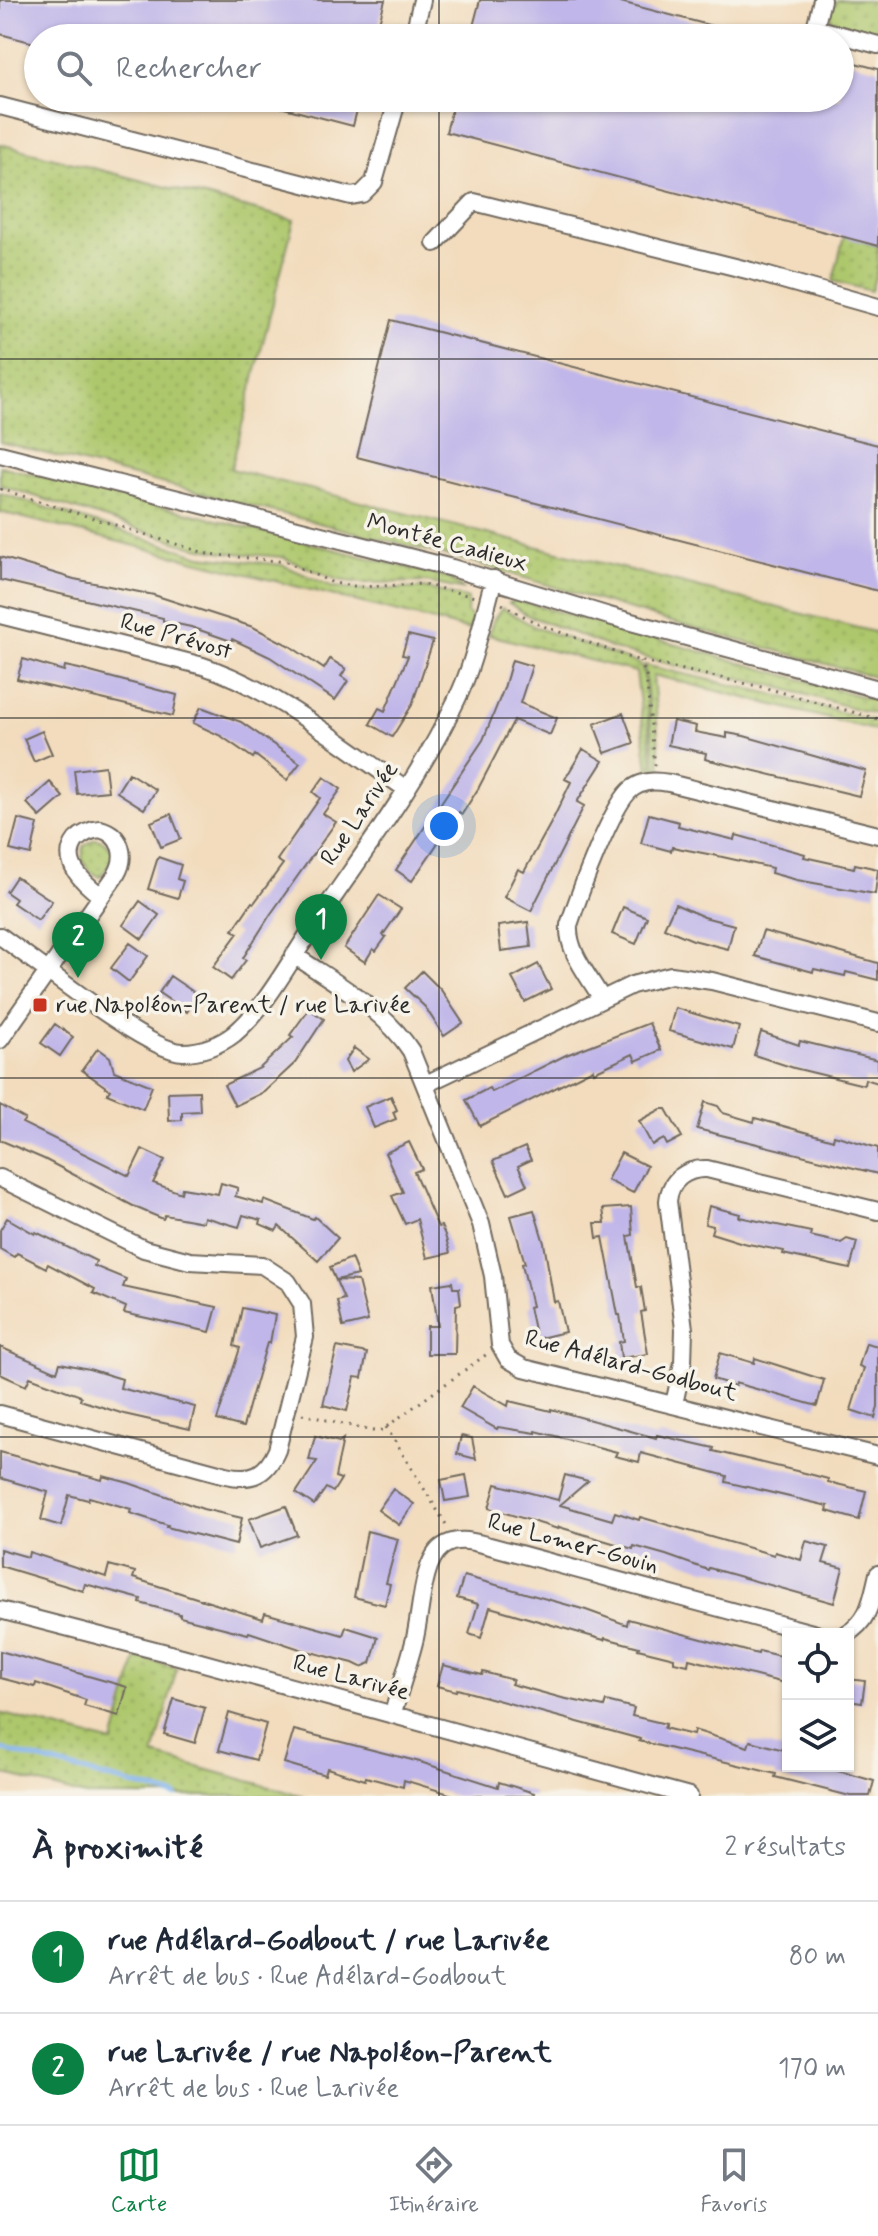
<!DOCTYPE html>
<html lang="fr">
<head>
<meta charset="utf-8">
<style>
	:root { --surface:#fff; --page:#f6f6f7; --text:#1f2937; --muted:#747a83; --line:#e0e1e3; --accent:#0b8043 }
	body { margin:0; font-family:Mynerve,sans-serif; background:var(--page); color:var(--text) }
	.controls { position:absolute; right:24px; bottom:24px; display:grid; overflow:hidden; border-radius:0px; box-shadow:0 2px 6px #0004 }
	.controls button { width:72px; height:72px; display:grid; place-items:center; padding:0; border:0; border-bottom:2px solid var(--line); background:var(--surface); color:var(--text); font:40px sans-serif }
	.you { position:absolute; left:444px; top:826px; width:28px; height:28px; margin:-20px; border:6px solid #fff; border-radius:50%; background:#1a73e8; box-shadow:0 0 0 12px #1a73e833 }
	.badge { display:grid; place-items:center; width:52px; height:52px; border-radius:50%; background:var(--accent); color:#fff; font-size:26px; font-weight:700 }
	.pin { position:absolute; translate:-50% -66px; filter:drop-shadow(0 2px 4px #0008) }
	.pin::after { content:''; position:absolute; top:42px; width:28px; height:24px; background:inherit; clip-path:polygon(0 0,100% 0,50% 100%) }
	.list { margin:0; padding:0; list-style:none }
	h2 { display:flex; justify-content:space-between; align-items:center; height:104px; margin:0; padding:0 32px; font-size:34px }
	h2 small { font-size:26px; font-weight:400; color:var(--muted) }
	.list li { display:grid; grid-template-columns:52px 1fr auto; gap:24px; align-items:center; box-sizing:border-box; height:112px; padding:0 32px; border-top:2px solid var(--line) }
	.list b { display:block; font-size:30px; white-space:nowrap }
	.list p { margin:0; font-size:26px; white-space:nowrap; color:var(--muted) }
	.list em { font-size:26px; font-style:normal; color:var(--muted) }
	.icon { flex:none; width:44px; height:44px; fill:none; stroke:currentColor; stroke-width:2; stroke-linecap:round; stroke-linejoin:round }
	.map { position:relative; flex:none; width:878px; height:1796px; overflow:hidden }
	.search { position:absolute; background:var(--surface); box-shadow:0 2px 6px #0004; left:24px; right:24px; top:24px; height:88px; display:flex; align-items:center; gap:20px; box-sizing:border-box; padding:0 28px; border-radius:44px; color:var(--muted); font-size:30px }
	.sheet { height:328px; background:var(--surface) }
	nav { display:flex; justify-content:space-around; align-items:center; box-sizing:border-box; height:112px; border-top:2px solid var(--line); background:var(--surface); font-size:22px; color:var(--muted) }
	nav a { display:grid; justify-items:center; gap:4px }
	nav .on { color:var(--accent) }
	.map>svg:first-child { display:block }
</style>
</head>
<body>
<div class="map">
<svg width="878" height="1796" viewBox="0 0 878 1796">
	<defs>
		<pattern id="grass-dots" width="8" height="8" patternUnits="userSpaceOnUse" patternTransform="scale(2)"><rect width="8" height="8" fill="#adc76c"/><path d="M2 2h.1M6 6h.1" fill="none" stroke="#95ab5e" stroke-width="1.8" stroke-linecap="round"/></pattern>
	</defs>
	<rect width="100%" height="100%" fill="#f7f3e8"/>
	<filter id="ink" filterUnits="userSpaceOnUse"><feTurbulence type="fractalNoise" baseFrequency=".0125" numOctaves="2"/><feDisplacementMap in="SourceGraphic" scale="16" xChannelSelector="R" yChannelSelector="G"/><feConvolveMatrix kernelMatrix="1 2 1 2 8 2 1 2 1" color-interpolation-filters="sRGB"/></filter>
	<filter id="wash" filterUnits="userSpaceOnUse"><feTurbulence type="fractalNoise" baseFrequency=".006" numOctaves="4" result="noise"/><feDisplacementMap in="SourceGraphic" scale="32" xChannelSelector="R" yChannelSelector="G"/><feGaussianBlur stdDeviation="1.8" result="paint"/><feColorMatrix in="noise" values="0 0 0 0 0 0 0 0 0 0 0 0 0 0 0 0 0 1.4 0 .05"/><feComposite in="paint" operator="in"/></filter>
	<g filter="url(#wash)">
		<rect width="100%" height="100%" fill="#f2dcbd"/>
		<path fill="url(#grass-dots)" stroke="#6c794c" stroke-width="2" d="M837 0H865L878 3V36L832 23 830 10Z
			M0 144 294 220 231 469 878 633V678L664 620 472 562 0 442Z
			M844 236 878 246V267L871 291 833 281Z
			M0 466 449 578 464 590 426 582 362 583 338 580 282 557 224 552 191 546 0 485Z
			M0 493 201 556 283 565 333 587 368 590 424 588 462 597 468 599 467 613 472 617 470 630 0 512Z
			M516 600 878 701V715L771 685 684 668 614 649 527 615 509 603Z
			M502 608 537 628 640 664 644 675 653 770H648L636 672 489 635 493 621Z
			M644 665 768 693 878 722V731L653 675 661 770H656Z
			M95 839 103 841 114 851V858L100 877 89 870 82 860 84 846Z
			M137 1657 177 1668 154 1755 303 1796H85L0 1773V1713L113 1743Z"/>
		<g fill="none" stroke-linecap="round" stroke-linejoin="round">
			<path stroke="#85b5f0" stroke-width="5" d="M0 1749 176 1796"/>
		</g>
		<g id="blocks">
			<path fill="#c0b6e9" d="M0 0H385L375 38H38V44L0 34Z
				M480 0H613L743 34 742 38H470Z
				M840 59 878 69V246L446 132 455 98H840Z
				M261 98H360L353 126 261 102Z
				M391 320 878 445V591L357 457Z
				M0 557 74 579 154 595 253 627 290 646 324 669 330 659 346 669 341 676 348 681 335 700 270 657 232 639 231 641 191 627 163 621V618L0 580Z
				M408 635 433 641 412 705 392 737 370 724 379 708 385 711 408 656 402 655Z
				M23 659 64 671 65 666 79 669 177 695 173 716 17 679Z
				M512 660 532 666 520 703 557 718 550 735 514 720 478 789 462 814 459 812 412 881 396 870 483 740 504 688Z
				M201 707 241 722 300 763 287 780 255 755 253 758 221 736 193 723Z
				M623 713 634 743 605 753 594 724Z
				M673 721 696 726 695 732 727 738V733L744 736 866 771 859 796 705 759 706 753 668 745Z
				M42 731 52 754 34 762 24 739Z
				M583 749 603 761 577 802 584 806 531 911 504 897 518 869 524 872 552 821 571 782 565 779Z
				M105 766 108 791 77 794 74 770Z
				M129 773 156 790 144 809 117 792Z
				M324 777 341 789 323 814 336 822 270 915 243 958 246 960 231 980 213 967 238 933 233 930 252 902 254 903 283 864 277 860 320 798 313 792Z
				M50 782 63 797 40 817 27 803Z
				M171 814 181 839 161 847 151 822Z
				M649 814 679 822 678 826 735 840 736 835 805 854 804 857 854 868 855 864 878 869 875 894 797 880 771 873 772 868 718 856 672 847 671 851 641 843Z
				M18 819 38 824 31 855 10 850Z
				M158 857 181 865 177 879 183 881 178 898 148 889Z
				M16 877 52 901 38 920 13 903 16 899 6 892Z
				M379 895 401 909 383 935 386 937 376 951 373 949 365 962 344 948Z
				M140 901 159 915 142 939 123 925Z
				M675 904 704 917 734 925 728 949 693 940 664 928Z
				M623 907 647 917 636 944 612 934Z
				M528 922 531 947 501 951 498 926Z
				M763 931 878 963V980L846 972 845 976 814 969 813 972 755 956Z
				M130 943 148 956 129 982 111 968Z
				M538 964 551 989 525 1002 512 978Z
				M422 971 441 990 463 1023 444 1036 425 1007 405 988Z
				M170 976 198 995 187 1012 159 993Z
				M675 1008 739 1027 733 1049 669 1031Z
				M309 1009 324 1019 295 1063 264 1092 235 1106 224 1085 260 1068 293 1037 290 1035Z
				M649 1023 661 1050 636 1061 633 1054 594 1072 593 1069 480 1126 466 1100 489 1088 492 1092 566 1055Z
				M55 1024 73 1037 60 1056 41 1043Z
				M761 1032 799 1045 800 1041 878 1060V1083L865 1079 864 1085 794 1068 754 1055Z
				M98 1048 110 1057 114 1071 152 1086 143 1109 107 1094 110 1090 82 1070Z
				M354 1048 369 1059 351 1072 345 1061Z
				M199 1091 200 1111 182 1112V1120L169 1121 168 1092Z
				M391 1096 397 1110 393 1112 396 1119 374 1128 365 1107Z
				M705 1102 718 1106 723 1113 754 1122 755 1118 833 1140 834 1135 878 1148V1174L697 1129Z
				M0 1105 25 1119 22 1123 129 1176 142 1149 165 1160 153 1183 181 1193 182 1188 218 1194 221 1183 238 1188 235 1196 263 1204 264 1200 313 1219 315 1217 338 1238 318 1261 279 1226 276 1231 260 1224 261 1220 243 1215 239 1227 204 1217 203 1222 165 1215 163 1219 137 1208 44 1159 0 1140Z
				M661 1109H666L682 1137 667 1145 664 1139 652 1145 639 1121Z
				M409 1142 422 1169 414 1172 438 1227 441 1226 445 1235 450 1253 427 1258 417 1219 405 1224 392 1196 403 1192 385 1153Z
				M525 1147 531 1160 518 1166 527 1185 508 1194 493 1161Z
				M621 1153 647 1166 633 1193 607 1180Z
				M709 1206 740 1214 739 1217 811 1232 810 1236 841 1243 847 1239 857 1242 850 1269 783 1254 784 1251 743 1243 711 1233 713 1226 705 1224Z
				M631 1207 633 1235 628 1236 637 1287H641L645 1311 641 1312 648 1354 621 1358 619 1342 624 1341 620 1315H618L603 1237 597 1238 595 1223H605L603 1209Z
				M534 1210 544 1243 554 1302 558 1301 565 1332 536 1339 529 1307 532 1306 522 1264 525 1263 511 1216Z
				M7 1218 35 1234 36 1232 96 1261 94 1266 126 1279 123 1287 217 1307 210 1332 124 1313 126 1307 93 1293 95 1289 48 1264 46 1268 17 1253 14 1257 0 1249V1230Z
				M351 1258 358 1275 336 1280 358 1281 368 1321 343 1327 337 1301 344 1299 330 1267Z
				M452 1282 453 1288H459L461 1304 456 1305 455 1354H427V1326H438L432 1285Z
				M242 1308 275 1315 270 1343H267L264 1353 243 1427 217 1420 240 1348 234 1346Z
				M866 1343 878 1346V1407L875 1418 851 1410 864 1368 859 1366Z
				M0 1347 57 1372 60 1363 89 1369 122 1379 120 1388 195 1407 190 1429 124 1414 80 1400 81 1396 30 1377 26 1386 0 1374Z
				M337 1347 367 1353 362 1378 355 1377 347 1411 323 1405Z
				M720 1353 754 1363 755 1358 824 1380 817 1406 735 1383V1386L713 1379Z
				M473 1386 508 1406 509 1401 551 1411V1409L656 1438 657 1435 714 1448 713 1451 809 1474 828 1479V1482L866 1491 859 1520 827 1511 828 1506 726 1482 727 1476 641 1453 639 1462 615 1456 617 1452 536 1431V1433L498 1427 497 1429 460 1408Z
				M315 1436 339 1442 343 1439 335 1477 341 1479 333 1492 326 1488 314 1505 296 1493 317 1461 309 1460Z
				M461 1436 472 1438 476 1459 457 1454Z
				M0 1452 102 1480 103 1476 129 1483 203 1509 242 1518 236 1545 167 1527 168 1525 130 1513 131 1509 89 1497 88 1500 69 1495 61 1526 41 1520 48 1492 0 1478Z
				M466 1475 470 1497 445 1501 441 1480Z
				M565 1475 588 1481 560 1505 612 1520 615 1512 639 1520 640 1517 774 1555 775 1552 801 1560 806 1541 828 1547 823 1563 843 1568 834 1603 709 1568 708 1570 666 1555 634 1546 633 1549 559 1527 558 1529 489 1508 496 1484 558 1500Z
				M393 1489 414 1504 399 1525 378 1510Z
				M286 1506 297 1535 260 1548 249 1519Z
				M367 1531 398 1539 386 1583 390 1584 385 1605 354 1597Z
				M0 1549 28 1557 29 1552 106 1577 109 1565 135 1572 133 1578 263 1619 265 1613 343 1635 346 1627 378 1637 371 1663 361 1667 353 1663 303 1650 249 1632 248 1634 180 1617V1614L140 1603 141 1599 85 1584 83 1591 0 1566Z
				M464 1576 586 1610 627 1625 628 1619 750 1652 758 1654 759 1651 788 1658V1684L689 1659 688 1665 674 1662V1658L638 1649 639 1647 605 1638 604 1640 490 1607 481 1638 469 1634 478 1604 457 1598Z
				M0 1651 127 1687 119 1716 84 1706 86 1700 36 1683 35 1687 0 1678Z
				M443 1665 482 1675 483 1672 513 1680 511 1684 562 1698 604 1707 606 1701 634 1708 632 1716 666 1724 664 1728 693 1735 694 1730 748 1747 750 1741 788 1751V1766L816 1769 817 1766H836L835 1770 874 1781 870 1796H850L775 1777 776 1774 639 1741 640 1739 457 1689 456 1691 437 1686Z
				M848 1679 865 1681 862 1703 848 1701Z
				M174 1699 205 1708 195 1743 164 1734Z
				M229 1713 266 1724 256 1760 219 1750Z
				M294 1730 420 1762 498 1787 499 1782 534 1793 533 1796H456L404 1780 403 1787 366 1777 365 1780 327 1768 325 1775 284 1763Z"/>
		</g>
	</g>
	<g filter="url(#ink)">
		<use href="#blocks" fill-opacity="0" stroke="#71695e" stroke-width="2"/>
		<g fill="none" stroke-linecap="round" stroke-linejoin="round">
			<g stroke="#71695e" stroke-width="20">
				<path id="minor" d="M822 0 815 28 878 45
					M413 38 422 0
					M0 106 351 196 362 194 374 182 398 98
					M435 243 474 202 751 271 878 307
					M0 454 452 568 609 616 878 689
					M0 615 203 666C274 689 345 747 406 789
					M0 936C35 960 147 1052 183 1052 201 1052 220 1045 234 1034 267 1006 289 962 313 927 363 853 418 781 456 701 475 663 482 620 494 579
					M294 955C335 983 384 1009 411 1051L481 1224 493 1276 500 1345 508 1359 524 1368 878 1456
					M602 999C589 976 567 952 569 925 578 898 612 802 633 788 644 780 656 781 669 783L878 835
					M0 1040 116 875C127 857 122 835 100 829 91 830 83 833 76 840 59 862 85 884 101 896
					M426 1084 632 985 671 975 712 981 878 1023
					M0 1178 144 1249 190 1261 262 1265 288 1282 302 1304 305 1337 277 1450C266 1475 252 1481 226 1475L0 1414
					M674 1404 683 1363 684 1329 668 1201C670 1180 686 1168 707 1169L878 1211
					M0 1610 182 1657 689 1796
					M846 1634C870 1621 872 1598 878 1574
					M393 1714C399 1690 408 1666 414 1642 421 1618 421 1562 442 1547 457 1536 474 1542 490 1546L816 1634"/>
			</g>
			<path stroke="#71695e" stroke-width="3" stroke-dasharray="2 6" stroke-linecap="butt" d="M840 57 844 58 846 50
				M0 489 208 554 287 562 333 583 360 587 422 584 475 597
				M502 604 538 624 633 659 766 688 878 719
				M640 661 646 675 655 767
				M302 1414 372 1431 382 1430 487 1354
				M386 1427 447 1526"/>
			<use href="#minor" stroke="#fff" stroke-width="16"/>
		</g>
	</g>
	<path fill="none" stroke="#2b2b2b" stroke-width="2" stroke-opacity="0.55" d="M439 0V38M439 98V1796M0 359H878M0 718H878M0 1078H878M0 1437H878"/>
	<rect fill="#c8321e" stroke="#f7f3e8" stroke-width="3" x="32" y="997" width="16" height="16" rx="4"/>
	<g text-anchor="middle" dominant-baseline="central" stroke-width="7" stroke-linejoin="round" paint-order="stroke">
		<g font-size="24" fill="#2b2b2b" stroke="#f7f3e8">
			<text transform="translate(447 543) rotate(15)">Montée Cadieux</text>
			<text transform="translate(176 637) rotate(16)">Rue Prévost</text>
			<text transform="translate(360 814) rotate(-56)">Rue Larivée</text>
			<text transform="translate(631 1366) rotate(15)">Rue Adélard-Godbout</text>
			<text transform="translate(573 1544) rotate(15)">Rue Lomer-Gouin</text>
			<text transform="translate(351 1678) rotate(15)">Rue Larivée</text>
		</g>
		<g font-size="24" fill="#2b2b2b" stroke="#f7f3e8" text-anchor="start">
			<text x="56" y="1005">rue Napoléon-Parent / rue Larivée</text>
		</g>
	</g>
</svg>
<div class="controls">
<button><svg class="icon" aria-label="locate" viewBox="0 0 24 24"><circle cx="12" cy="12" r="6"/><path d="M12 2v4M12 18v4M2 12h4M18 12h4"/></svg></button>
<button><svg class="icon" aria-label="layers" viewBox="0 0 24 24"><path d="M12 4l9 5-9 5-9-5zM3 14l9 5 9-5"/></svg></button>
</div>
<div class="you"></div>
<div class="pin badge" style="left:321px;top:960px">1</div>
<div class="pin badge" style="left:78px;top:978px">2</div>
<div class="search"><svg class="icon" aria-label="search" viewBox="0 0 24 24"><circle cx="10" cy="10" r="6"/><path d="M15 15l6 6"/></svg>Rechercher</div>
</div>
<section class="sheet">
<h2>À proximité<small>2 résultats</small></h2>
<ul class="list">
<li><span class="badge">1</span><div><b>rue Adélard-Godbout / rue Larivée</b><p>Arrêt de bus · Rue Adélard-Godbout</p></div><em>80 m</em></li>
<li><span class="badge">2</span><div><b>rue Larivée / rue Napoléon-Parent</b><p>Arrêt de bus · Rue Larivée</p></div><em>170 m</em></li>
</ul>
</section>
<nav>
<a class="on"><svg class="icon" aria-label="map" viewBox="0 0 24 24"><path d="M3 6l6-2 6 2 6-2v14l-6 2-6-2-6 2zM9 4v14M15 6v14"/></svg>Carte</a>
<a><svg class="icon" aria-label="directions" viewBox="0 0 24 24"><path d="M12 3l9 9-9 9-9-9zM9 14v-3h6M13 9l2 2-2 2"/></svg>Itinéraire</a>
<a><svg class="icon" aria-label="saved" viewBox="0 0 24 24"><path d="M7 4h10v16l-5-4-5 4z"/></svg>Favoris</a>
</nav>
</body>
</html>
